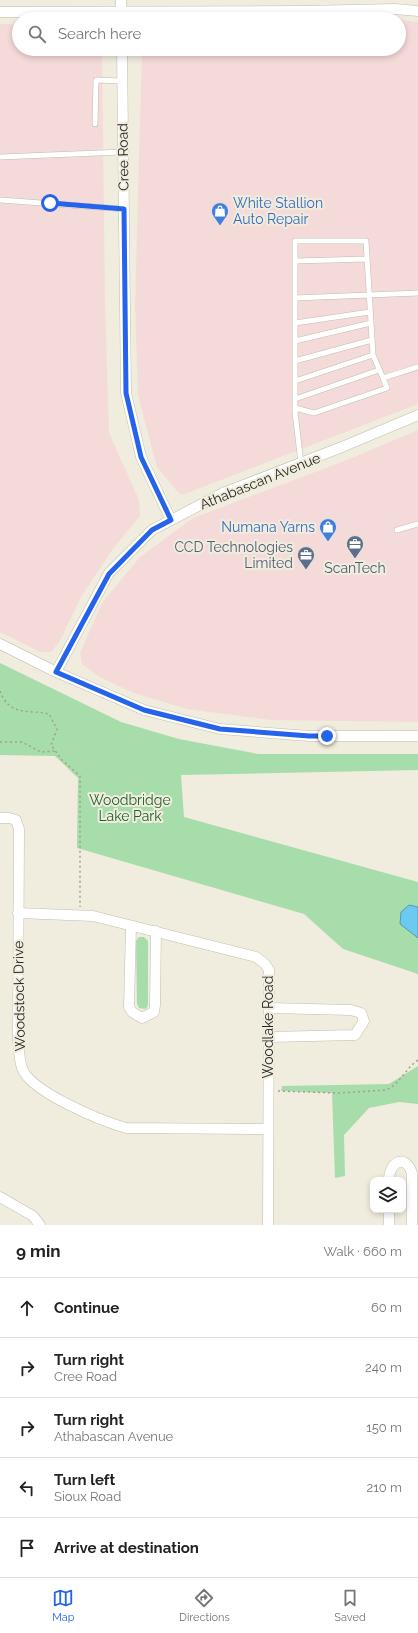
<!DOCTYPE html>
<html lang="en">
<head>
<meta charset="utf-8">
<style>
	:root { --surface:#fff; --page:#f6f6f6; --text:#222; --muted:#767676; --line:#e0e0e0; --accent:#2563eb }
	body { margin:0; font-family:Raleway,sans-serif; background:var(--page); color:var(--text) }
	.controls { position:absolute; right:12px; bottom:12px; display:grid; overflow:hidden; border-radius:8px; box-shadow:0 2px 6px #0003 }
	.controls button { width:36px; height:36px; display:grid; place-items:center; padding:0; border:0; border-bottom:1px solid var(--line); background:var(--surface); color:var(--text); font:20px sans-serif }
	.stop { position:absolute; width:12px; height:12px; margin:-9px; border:3px solid #2563eb; border-radius:50%; background:#fff }
	.stop.end { background:#2563eb; border-color:#fff; box-shadow:0 1px 4px #0008 }
	.list { margin:0; padding:0; list-style:none }
	h2 { display:flex; justify-content:space-between; align-items:center; height:52px; margin:0; padding:0 16px; font-size:17px }
	h2 small { font-size:13px; font-weight:400; color:var(--muted) }
	.list li { display:grid; grid-template-columns:26px 1fr auto; gap:12px; align-items:center; box-sizing:border-box; height:60px; padding:0 16px; border-top:1px solid var(--line) }
	.list b { display:block; font-size:15px; white-space:nowrap }
	.list p { margin:0; font-size:13px; white-space:nowrap; color:var(--muted) }
	.list em { font-size:13px; font-style:normal; color:var(--muted) }
	.icon { flex:none; width:22px; height:22px; fill:none; stroke:currentColor; stroke-width:2; stroke-linecap:round; stroke-linejoin:round }
	.map { position:relative; flex:none; width:418px; height:1225px; overflow:hidden }
	.search { position:absolute; background:var(--surface); box-shadow:0 2px 6px #0003; left:12px; right:12px; top:12px; height:44px; display:flex; align-items:center; gap:10px; box-sizing:border-box; padding:0 14px; border-radius:22px; color:var(--muted); font-size:15px }
	.sheet { height:352px; background:var(--surface) }
	nav { display:flex; justify-content:space-around; align-items:center; box-sizing:border-box; height:56px; border-top:1px solid var(--line); background:var(--surface); font-size:11px; color:var(--muted) }
	nav a { display:grid; justify-items:center; gap:2px }
	nav .on { color:var(--accent) }
	.map>svg:first-child { display:block }
</style>
</head>
<body>
<div class="map">
<svg width="418" height="1225" viewBox="0 0 418 1225">
	<rect width="100%" height="100%" fill="#f0ecde"/>
	<path fill="#f5dada" d="M399 20 418 22V404L182 495 176 490 157 467 138 395 135 304 142 49H399Z
		M0 24H19V49H102L105 303 109 433 139 500 140 516 112 550 81 597 60 641 51 652H40L0 632Z
		M418 430V722L271 720 187 709 134 693 100 677 82 664 80 653 102 603 140 557 193 518 347 460Z"/>
	<path fill="#a7ddab" d="M0 663 121 722 179 739 258 754H418V770L181 775 184 817 418 882V974L343 949 304 914 77 848 78 778 55 756 0 755Z
		M139 937H144L148 941V1005L146 1009 139 1008 137 1004 136 941Z
		M418 1066V1104L399 1102 369 1108 344 1135 345 1176 335 1178 332 1093 281 1091 282 1086 389 1084Z"/>
	<path fill="#6cc9ef" stroke="#5898b1" d="M409 905 418 907V938L400 924 401 912Z"/>
	<g fill="none" stroke-linecap="round" stroke-linejoin="round">
		<g stroke="#c1bdaf" stroke-width="6">
			<path id="lane" d="M89 19V11
				M89 50V49
				M95 124 96 80 122 81
				M0 157 123 152
				M0 200 124 209
				M295 261 367 259
				M295 298 418 293
				M295 323 370 312
				M295 341 371 323
				M295 361 372 340
				M295 381 373 355
				M295 399 379 370
				M295 408 314 413 387 388 383 378 418 367
				M301 463 295 412V241H366L373 355 383 378
				M397 530 418 524"/>
		</g>
		<g stroke="#c1bdaf" stroke-width="11">
			<path id="street" d="M121 0V19
				M0 12 304 11 395 9 418 11
				M122 49 126 393 141 457 171 520
				M0 644 56 672 144 710 220 729 309 736H418
				M56 672 109 573 152 530 223 493 342 447 418 415
				M0 818H9L16 820 19 829 18 1040C19 1049 19 1059 22 1068 30 1092 102 1121 126 1128L267 1129
				M18 913 93 916 256 957 265 964 269 970 268 1225
				M131 926 129 1007 132 1012 142 1018 154 1012 155 1005 156 931
				M269 1008 351 1010 361 1013 364 1021 355 1035 269 1037
				M389 1180C389 1162 405 1153 412 1173V1225
				M0 1197 33 1216 40 1225
				M389 1225V1210"/>
		</g>
		<path stroke="#a29f95" stroke-width="1.5" stroke-dasharray="2 3" stroke-linecap="butt" d="M0 691C10 717 27 709 49 714L57 729 51 745 62 760 80 776V907
			M0 742H22L41 752 55 751
			M278 1091 338 1093 386 1090C399 1085 406 1068 418 1060"/>
		<use href="#lane" stroke="#fff" stroke-width="5"/>
		<use href="#street" stroke="#fff" stroke-width="10"/>
	</g>
	<g fill="none" stroke-linecap="round" stroke-linejoin="round">
		<path stroke="#2563eb" stroke-width="5" d="M50 203 124 209 126 393 141 457 171 520 152 530 109 574 56 672 144 710 220 729 309 736H327"/>
	</g>
	<defs>
		<g id="shop-pin" transform="scale(0.9)"><path d="M0 17L-7.5 6A9.5 9.5 0 1 1 7.5 6Z" fill="#3f7fe0" stroke="#f0ecde"/><path d="M-5-2.5h2.3a2.7 3.5 0 0 1 5.4 0H5L5.5 6h-11ZM-1.5-2.5h3a1.5 2.3 0 0 0-3 0Z" fill="#fff"/></g>
		<g id="office-pin" transform="scale(0.9)"><path d="M0 17L-7.5 6A9.5 9.5 0 1 1 7.5 6Z" fill="#5c6f8a" stroke="#f0ecde"/><path d="M-6-3h4V-5.5h4V-3h4V5H-6ZM-1-4.5V-3h2v-1.5ZM-6 0V1H6V0Z" fill="#fff"/></g>
	</defs>
	<g fill-rule="evenodd">
		<use href="#shop-pin" x="220" y="211"/>
		<use href="#shop-pin" x="328" y="527"/>
		<use href="#office-pin" x="355" y="544"/>
		<use href="#office-pin" x="306" y="555"/>
	</g>
	<g text-anchor="middle" dominant-baseline="central" stroke-width="4" stroke-linejoin="round" paint-order="stroke">
		<g font-size="14" fill="#282621" stroke="#f0ecde">
			<text transform="translate(123 157) rotate(-91)">Cree Road</text>
			<text transform="translate(260 481) rotate(-22)">Athabascan Avenue</text>
			<text transform="translate(19 996) rotate(-91)">Woodstock Drive</text>
			<text transform="translate(268 1027) rotate(-90)">Woodlake Road</text>
		</g>
		<g font-size="14" fill="#366cbe" stroke="#f0ecde" text-anchor="start">
			<text x="233" y="203">White Stallion<tspan x="233" dy="16">Auto Repair</tspan></text>
			<text x="315" y="527" text-anchor="end">Numana Yarns</text>
		</g>
		<g font-size="14" fill="#4e5e75" stroke="#f0ecde" text-anchor="end">
			<text x="293" y="547">CCD Technologies<tspan x="293" dy="16">Limited</tspan></text>
			<text x="355" y="568" text-anchor="middle">ScanTech</text>
		</g>
		<g font-size="14" fill="#1f602b" stroke="#f0ecde">
			<text x="130" y="800">Woodbridge<tspan x="130" dy="16">Lake Park</tspan></text>
		</g>
	</g>
</svg>
<div class="controls">
<button><svg class="icon" aria-label="layers" viewBox="0 0 24 24"><path d="M12 4l9 5-9 5-9-5zM3 14l9 5 9-5"/></svg></button>
</div>
<div class="stop" style="left:50px;top:203px"></div>
<div class="stop end" style="left:327px;top:736px"></div>
<div class="search"><svg class="icon" aria-label="search" viewBox="0 0 24 24"><circle cx="10" cy="10" r="6"/><path d="M15 15l6 6"/></svg>Search here</div>
</div>
<section class="sheet">
<h2>9 min<small>Walk · 660 m</small></h2>
<ul class="list">
<li><svg class="icon" aria-label="ahead" viewBox="0 0 24 24"><path d="M12 20V5M6 11l6-6 6 6"/></svg><div><b>Continue</b></div><em>60 m</em></li>
<li><svg class="icon" aria-label="right" viewBox="0 0 24 24"><path d="M7 20v-9h11M14 6l5 5-5 5"/></svg><div><b>Turn right</b><p>Cree Road</p></div><em>240 m</em></li>
<li><svg class="icon" aria-label="right" viewBox="0 0 24 24"><path d="M7 20v-9h11M14 6l5 5-5 5"/></svg><div><b>Turn right</b><p>Athabascan Avenue</p></div><em>150 m</em></li>
<li><svg class="icon" aria-label="left" viewBox="0 0 24 24"><path d="M17 20v-9H6M10 6l-5 5 5 5"/></svg><div><b>Turn left</b><p>Sioux Road</p></div><em>210 m</em></li>
<li><svg class="icon" aria-label="arrive" viewBox="0 0 24 24"><path d="M6 21V4h12l-3 4 3 4H6"/></svg><div><b>Arrive at destination</b></div></li>
</ul>
</section>
<nav>
<a class="on"><svg class="icon" aria-label="map" viewBox="0 0 24 24"><path d="M3 6l6-2 6 2 6-2v14l-6 2-6-2-6 2zM9 4v14M15 6v14"/></svg>Map</a>
<a><svg class="icon" aria-label="directions" viewBox="0 0 24 24"><path d="M12 3l9 9-9 9-9-9zM9 14v-3h6M13 9l2 2-2 2"/></svg>Directions</a>
<a><svg class="icon" aria-label="saved" viewBox="0 0 24 24"><path d="M7 4h10v16l-5-4-5 4z"/></svg>Saved</a>
</nav>
</body>
</html>
